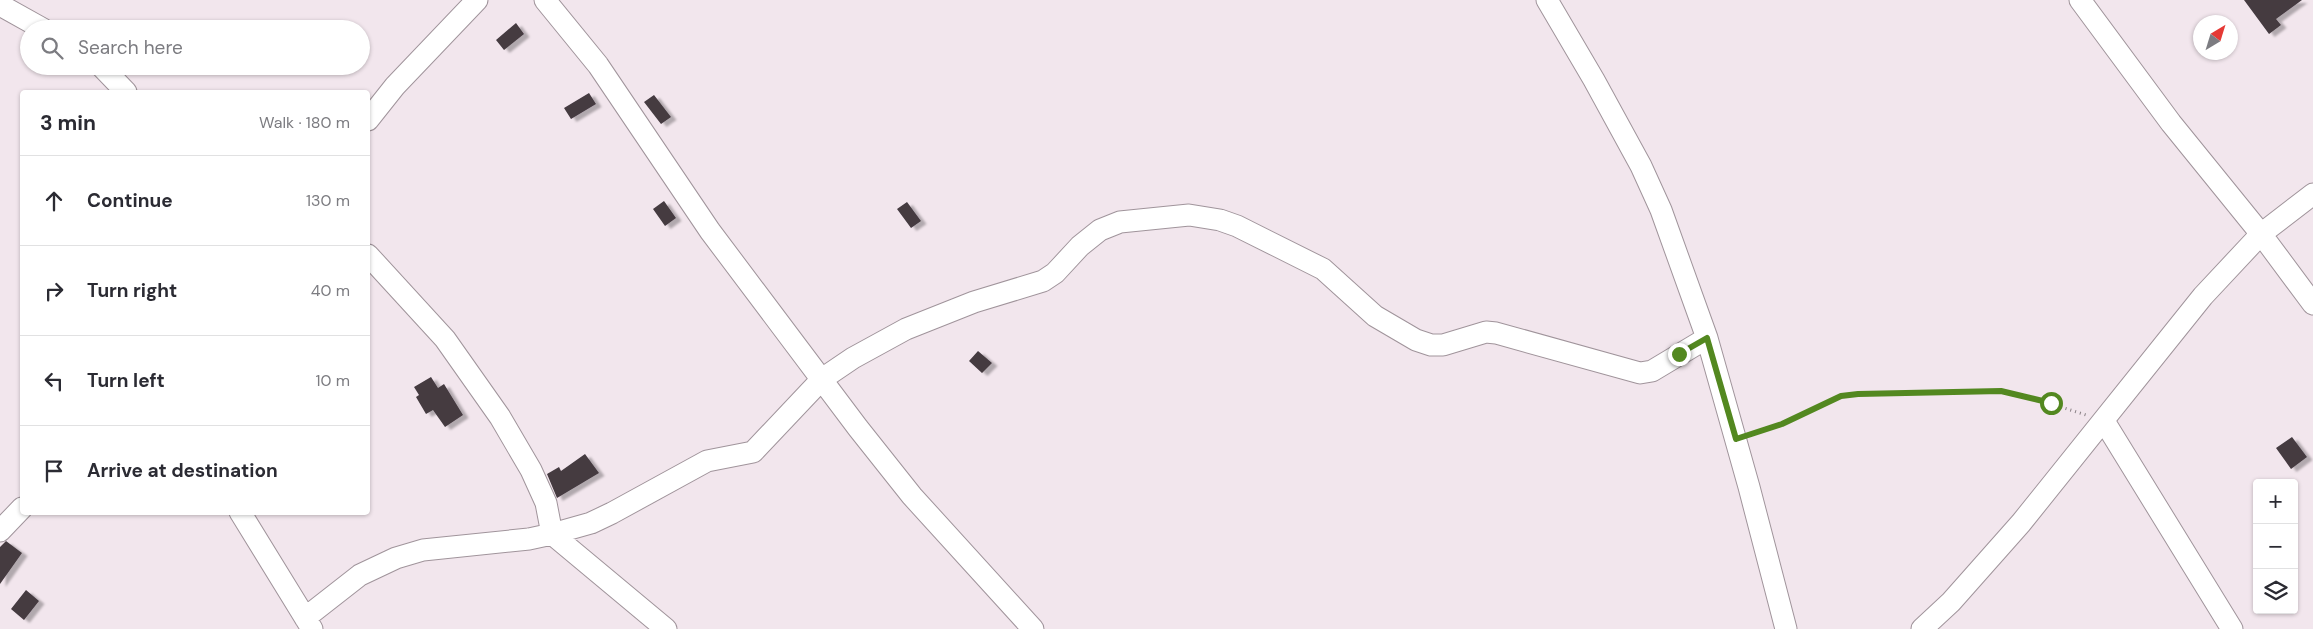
<!DOCTYPE html>
<html lang="en">
<head>
<meta charset="utf-8">
<style>
	:root { --surface:#fff; --page:#f2f2f3; --text:#2b2b33; --muted:#7c7c81; --line:#e1e1e2 }
	body { margin:0; font-family:"DM Sans",sans-serif; background:var(--page); color:var(--text) }
	.controls { position:absolute; right:15px; bottom:15px; display:grid; overflow:hidden; border-radius:5px; box-shadow:0 1px 4px #0004 }
	.controls button { width:45px; height:45px; display:grid; place-items:center; padding:0; border:0; border-bottom:1px solid var(--line); background:var(--surface); color:var(--text); font:25px sans-serif }
	.compass { position:absolute; left:2193px; top:15px; width:45px; height:45px; border-radius:50%; background:var(--surface); box-shadow:0 1px 4px #0004; rotate:38deg }
	.stop { position:absolute; width:15px; height:15px; margin:-11px; border:4px solid #538820; border-radius:50%; background:#fff }
	.stop.end { background:#538820; border-color:#fff; box-shadow:0 1px 5px #0008 }
	.list { margin:0; padding:0; list-style:none }
	h2 { display:flex; justify-content:space-between; align-items:center; height:65px; margin:0; padding:0 20px; font-size:21px }
	h2 small { font-size:16px; font-weight:400; color:var(--muted) }
	.list li { display:grid; grid-template-columns:32px 1fr auto; gap:15px; align-items:center; box-sizing:border-box; height:90px; padding:0 20px; border-top:1px solid var(--line) }
	.list b { display:block; font-size:19px; white-space:nowrap }
	.list em { font-size:16px; font-style:normal; color:var(--muted) }
	.icon { flex:none; width:28px; height:28px; fill:none; stroke:currentColor; stroke-width:2; stroke-linecap:round; stroke-linejoin:round }
	.map { position:relative; flex:none; width:2313px; height:629px; overflow:hidden }
	.search { position:absolute; background:var(--surface); box-shadow:0 1px 4px #0004; left:20px; top:20px; width:350px; height:55px; display:flex; align-items:center; gap:12px; box-sizing:border-box; padding:0 18px; border-radius:28px; color:var(--muted); font-size:19px }
	.panel { position:absolute; background:var(--surface); box-shadow:0 1px 4px #0004; left:20px; top:90px; width:350px; height:425px; border-radius:5px }
	.map>svg:first-child { display:block }
</style>
</head>
<body>
<div class="map">
<svg width="2313" height="629" viewBox="0 0 2313 629">
	<defs>
		<filter id="shadow"><feDropShadow dx="5.5" dy="3" stdDeviation="1" flood-color="#0004"/></filter>
	</defs>
	<rect width="100%" height="100%" fill="#f2e6ed"/>
	<path fill="#443a40" filter="url(#shadow)" d="M2244 0H2302L2276 19 2281 25 2269 34Z
		M516 23 524 34 504 50 496 40Z
		M589 93 596 104 571 119 564 108Z
		M654 95 671 117 661 124 644 102Z
		M664 201 676 218 665 226 653 209Z
		M907 202 921 221 911 228 897 209Z
		M978 351 992 363 982 373 969 361Z
		M431 377 438 388 444 384 463 415 445 427 433 410 426 414 416 397 419 395 414 387Z
		M2292 437 2307 457 2291 469 2276 448Z
		M585 454 599 473 557 498 547 474 559 467 561 471Z
		M6 541 22 553 0 584V547Z
		M26 590 39 601 24 620 11 609Z"/>
	<g fill="none" stroke-linecap="round" stroke-linejoin="round">
		<g stroke="#a0949b" stroke-width="23">
			<path id="minor" d="M545 0 598 65 710 231 858 428 912 496 1033 629
				M1547 0 1594 80 1641 166 1661 210 1707 338 1749 487 1786 629
				M2080 0 2171 123 2261 234 2313 304
				M0 5 43 29
				M101 66 126 92
				M368 120 395 86 477 0
				M368 255 445 339 500 417 531 470 546 503 552 534 666 629
				M2104 421 2232 629
				M240 512 312 629
				M0 531 22 508
				M305 618 360 575 396 558 423 550 529 539 552 534 591 523 612 513 707 461 753 452 822 379 853 358 906 329 974 302 1043 281 1055 273 1080 246 1100 230 1120 222 1189 215 1220 220 1237 226 1323 269 1375 316 1416 340 1431 345H1443L1486 332 1496 333 1640 373 1652 371 1707 338
				M1922 629 1951 602 2021 523 2203 296 2261 234 2313 194"/>
		</g>
		<path stroke="#898185" stroke-width="3" stroke-dasharray="1 4" stroke-linecap="butt" d="M1751 434 1783 424 1841 396 1858 394 2001 391 2033 398 2086 415"/>
		<use href="#minor" stroke="#fff" stroke-width="21"/>
	</g>
	<g fill="none" stroke-linecap="round" stroke-linejoin="round">
		<path stroke="#538820" stroke-width="6" d="M1679 354 1707 338 1736 439 1782 424 1841 396 1858 394 2001 391 2051 403"/>
	</g>
</svg>
<div class="controls">
<button>+</button>
<button>−</button>
<button><svg class="icon" aria-label="layers" viewBox="0 0 24 24"><path d="M12 4l9 5-9 5-9-5zM3 14l9 5 9-5"/></svg></button>
</div>
<svg class="compass" viewBox="-18 -18 36 36"><path d="M0-13l5 13h-10z" fill="#e53935"/><path d="M0 13l5-13h-10z" fill="#7c7c81"/></svg>
<div class="stop" style="left:2051px;top:403px"></div>
<div class="stop end" style="left:1679px;top:354px"></div>
<div class="search"><svg class="icon" aria-label="search" viewBox="0 0 24 24"><circle cx="10" cy="10" r="6"/><path d="M15 15l6 6"/></svg>Search here</div>
<section class="panel">
<h2>3 min<small>Walk · 180 m</small></h2>
<ul class="list">
<li><svg class="icon" aria-label="ahead" viewBox="0 0 24 24"><path d="M12 20V5M6 11l6-6 6 6"/></svg><div><b>Continue</b></div><em>130 m</em></li>
<li><svg class="icon" aria-label="right" viewBox="0 0 24 24"><path d="M7 20v-9h11M14 6l5 5-5 5"/></svg><div><b>Turn right</b></div><em>40 m</em></li>
<li><svg class="icon" aria-label="left" viewBox="0 0 24 24"><path d="M17 20v-9H6M10 6l-5 5 5 5"/></svg><div><b>Turn left</b></div><em>10 m</em></li>
<li><svg class="icon" aria-label="arrive" viewBox="0 0 24 24"><path d="M6 21V4h12l-3 4 3 4H6"/></svg><div><b>Arrive at destination</b></div></li>
</ul>
</section>
</div>
</body>
</html>
